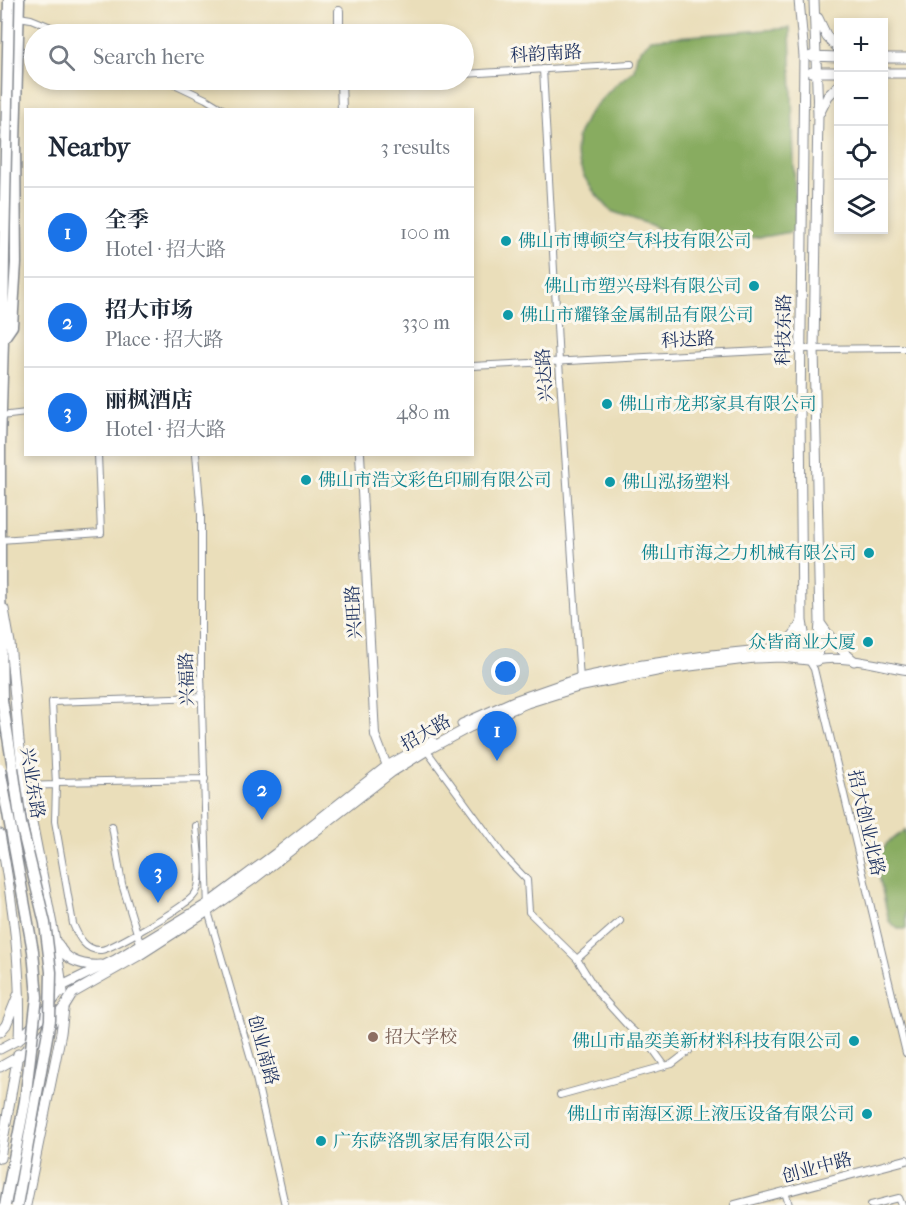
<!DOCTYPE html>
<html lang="en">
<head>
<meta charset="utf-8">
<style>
	:root { --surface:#fff; --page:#f2f2f3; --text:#1f2937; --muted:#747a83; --line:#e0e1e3; --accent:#1a73e8 }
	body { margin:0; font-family:"IM FELL French Canon","Noto Serif SC",serif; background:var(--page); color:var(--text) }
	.controls { position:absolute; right:18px; top:18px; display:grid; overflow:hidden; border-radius:0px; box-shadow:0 3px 9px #0003 }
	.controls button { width:54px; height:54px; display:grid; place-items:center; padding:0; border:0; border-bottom:2px solid var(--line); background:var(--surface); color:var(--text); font:30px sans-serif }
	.you { position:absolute; left:506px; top:672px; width:21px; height:21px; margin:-15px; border:4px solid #fff; border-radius:50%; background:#1a73e8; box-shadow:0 0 0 9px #1a73e833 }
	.badge { display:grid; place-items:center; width:39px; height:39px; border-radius:50%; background:var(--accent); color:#fff; font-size:20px; font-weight:700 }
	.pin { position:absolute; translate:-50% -50px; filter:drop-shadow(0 2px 3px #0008) }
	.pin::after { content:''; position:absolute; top:32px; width:21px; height:18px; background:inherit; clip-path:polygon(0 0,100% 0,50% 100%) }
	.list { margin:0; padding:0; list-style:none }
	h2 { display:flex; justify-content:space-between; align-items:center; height:78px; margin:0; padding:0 24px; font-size:26px }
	h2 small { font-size:20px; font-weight:400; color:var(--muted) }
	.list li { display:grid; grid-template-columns:39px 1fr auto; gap:18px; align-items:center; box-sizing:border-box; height:90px; padding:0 24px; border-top:2px solid var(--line) }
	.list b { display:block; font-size:22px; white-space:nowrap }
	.list p { margin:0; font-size:20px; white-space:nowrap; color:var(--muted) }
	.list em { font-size:20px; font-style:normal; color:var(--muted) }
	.icon { flex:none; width:33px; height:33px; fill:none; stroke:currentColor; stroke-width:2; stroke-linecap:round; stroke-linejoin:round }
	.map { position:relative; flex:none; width:906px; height:1205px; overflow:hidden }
	.search { position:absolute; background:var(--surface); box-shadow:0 3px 9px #0003; left:24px; top:24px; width:450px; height:66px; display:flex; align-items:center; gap:15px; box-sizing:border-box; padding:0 21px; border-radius:33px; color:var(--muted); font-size:22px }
	.panel { position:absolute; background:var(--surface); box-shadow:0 3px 9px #0003; left:24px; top:108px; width:450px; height:348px; border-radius:0px }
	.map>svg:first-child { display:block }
</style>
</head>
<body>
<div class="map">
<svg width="906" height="1205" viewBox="0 0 906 1205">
	<rect width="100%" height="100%" fill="#fbf7ec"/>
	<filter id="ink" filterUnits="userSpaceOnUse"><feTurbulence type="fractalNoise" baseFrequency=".0167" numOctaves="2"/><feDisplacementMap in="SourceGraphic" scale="12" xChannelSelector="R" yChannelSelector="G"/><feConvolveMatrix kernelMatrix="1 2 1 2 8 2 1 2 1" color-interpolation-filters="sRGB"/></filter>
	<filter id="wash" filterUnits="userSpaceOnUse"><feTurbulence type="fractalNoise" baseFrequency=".008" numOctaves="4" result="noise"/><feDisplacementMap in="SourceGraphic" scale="24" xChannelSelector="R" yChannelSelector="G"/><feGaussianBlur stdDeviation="1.35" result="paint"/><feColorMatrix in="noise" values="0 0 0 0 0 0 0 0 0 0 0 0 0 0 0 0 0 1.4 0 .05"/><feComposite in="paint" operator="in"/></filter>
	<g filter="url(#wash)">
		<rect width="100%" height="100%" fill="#eadeba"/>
		<path fill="#88ac61" stroke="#526e60" stroke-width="1.5" d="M790 28 796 229 790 232 769 236 707 243 676 238 651 225 611 211 594 192 583 175 576 154 577 138 587 116 596 105 614 86 634 70 637 54 651 39Z
			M906 830V929H898L889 921 876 862 887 843Z"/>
	</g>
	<g filter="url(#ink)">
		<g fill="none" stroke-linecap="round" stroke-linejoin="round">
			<g stroke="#82868c" stroke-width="8">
				<path id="minor" d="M19 17 31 19 68 34
					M543 69 559 362 580 680
					M464 74 631 64
					M166 80 206 99 224 110
					M341 81 371 80
					M472 366 800 349 906 348
					M1 416 26 413
					M196 454 201 514V673L208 911 254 1069 285 1205
					M0 540 101 533 98 454
					M808 659 814 669 906 1053
					M427 751 503 855 527 880 529 912 577 959 598 993 628 1026 652 1048 665 1066
					M56 782 205 779
					M56 785 55 821 73 924C78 936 85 951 101 950 112 949 174 912 185 903 190 900 196 894 197 890 203 877 197 841 196 826
					M25 786 56 785 52 702 202 697
					M112 826 122 884 141 946
					M577 959 620 921
					M560 1095 672 1064 689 1051
					M785 1192 789 1205
					M871 1205 899 1198 902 1205"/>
			</g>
			<g stroke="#82868c" stroke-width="10">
				<path id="tertiary" d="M339 11V34
					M341 80 342 110
					M360 454 375 735 387 766 390 770
					M817 661C839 654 882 666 906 670
					M735 1205 906 1160"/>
			</g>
			<g stroke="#82868c" stroke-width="11">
				<path id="secondary" d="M799 0 804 56 800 413 802 621 808 657
					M818 18 827 37 838 48
					M811 56 838 57
					M884 58H906
					M812 72H838
					M884 73H906
					M820 112 828 96 838 86
					M4 609 10 643 19 741 25 786 55 940 63 992
					M820 623C830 638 840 650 854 661
					M772 648C789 641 794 638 802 621
					M462 724 514 701 580 678 643 665 712 655 770 649 817 654
					M0 834C13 903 22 971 19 1040
					M58 944C66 962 83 966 101 965
					M0 1032 6 1025 18 995
					M0 1049 19 1039 40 1019 64 985 115 960 209 903 275 854 387 766 432 741
					M0 1067 18 1057 43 1035 65 1006 73 993 138 956 208 911 255 878 392 772 429 749 470 727 527 703 578 687 666 669 754 658 782 657 817 661 820 623 814 349 818 114 814 0
					M0 1158 18 1054
					M26 1205 61 1033 64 1009"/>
			</g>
			<g stroke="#82868c" stroke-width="13">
				<path id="primary" d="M4 251 3 340 0 444V582L2 700 13 768
					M3 339 12 326 16 263 15 143 19 0"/>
			</g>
			<use href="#minor" stroke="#fff" stroke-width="6"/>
			<use href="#tertiary" stroke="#fff" stroke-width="8"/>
			<use href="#secondary" stroke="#fff" stroke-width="9"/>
			<use href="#primary" stroke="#fff" stroke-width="10"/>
			<g stroke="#82868c" stroke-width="13" stroke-linecap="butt">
				<path id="primary-bridge" d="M4 251 9 0
					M13 768 21 824 45 923 51 972 50 1020 17 1205
					M0 769 33 951 37 997 25 1101 5 1205"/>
			</g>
			<use href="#primary-bridge" stroke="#fff" stroke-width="10"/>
		</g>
	</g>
	<g fill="#0f9aa8" stroke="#fbf7ec" stroke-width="2">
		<circle cx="506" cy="241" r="6"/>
		<circle cx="754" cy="286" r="6"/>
		<circle cx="508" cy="315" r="6"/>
		<circle cx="607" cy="404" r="6"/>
		<circle cx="306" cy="480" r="6"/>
		<circle cx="610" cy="482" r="6"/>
		<circle cx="869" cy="553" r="6"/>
		<circle cx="868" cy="642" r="6"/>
		<circle cx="854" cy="1041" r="6"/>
		<circle cx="867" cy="1114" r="6"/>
		<circle cx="321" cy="1141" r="6"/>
	</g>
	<circle fill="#8d6e63" stroke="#fbf7ec" stroke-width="2" cx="373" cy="1037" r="6"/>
	<g text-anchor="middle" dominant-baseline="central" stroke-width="6" stroke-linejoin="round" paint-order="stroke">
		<g font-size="18" fill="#1b2f5e" stroke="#fbf7ec">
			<text transform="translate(546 54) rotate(-3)">科韵南路</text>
			<text transform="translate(784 330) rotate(-89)">科技东路</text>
			<text transform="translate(688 340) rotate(-3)">科达路</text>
			<text transform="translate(545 375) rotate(-94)">兴达路</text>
			<text transform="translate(354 612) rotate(-93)">兴旺路</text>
			<text transform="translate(187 679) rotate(-91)">兴福路</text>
			<text transform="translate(426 733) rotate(-30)">招大路</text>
			<text transform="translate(32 783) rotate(81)">兴业东路</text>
			<text transform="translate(866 823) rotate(77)">招大创业北路</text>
			<text transform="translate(263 1050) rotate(75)">创业南路</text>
			<text transform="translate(817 1168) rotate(-15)">创业中路</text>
		</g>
		<g font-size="18" fill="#0d838f" stroke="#fbf7ec" text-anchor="start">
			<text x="518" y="241">佛山市博顿空气科技有限公司</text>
			<text x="742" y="286" text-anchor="end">佛山市塑兴母料有限公司</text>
			<text x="520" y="315">佛山市耀锋金属制品有限公司</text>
			<text x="619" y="404">佛山市龙邦家具有限公司</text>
			<text x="318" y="480">佛山市浩文彩色印刷有限公司</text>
			<text x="622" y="482">佛山泓扬塑料</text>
			<text x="857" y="553" text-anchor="end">佛山市海之力机械有限公司</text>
			<text x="856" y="642" text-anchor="end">众皆商业大厦</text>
			<text x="842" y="1041" text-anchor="end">佛山市晶奕美新材料科技有限公司</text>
			<text x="855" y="1114" text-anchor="end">佛山市南海区源上液压设备有限公司</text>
			<text x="333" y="1141">广东萨洛凯家居有限公司</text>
		</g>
		<g font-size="18" fill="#785e54" stroke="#fbf7ec" text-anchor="start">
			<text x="385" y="1037">招大学校</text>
		</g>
	</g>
</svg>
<div class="controls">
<button>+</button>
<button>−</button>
<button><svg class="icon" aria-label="locate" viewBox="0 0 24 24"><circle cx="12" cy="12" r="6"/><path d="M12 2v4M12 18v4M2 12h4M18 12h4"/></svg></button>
<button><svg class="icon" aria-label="layers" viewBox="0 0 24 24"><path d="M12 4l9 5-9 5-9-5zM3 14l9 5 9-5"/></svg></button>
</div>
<div class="you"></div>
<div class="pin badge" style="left:497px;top:761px">1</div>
<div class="pin badge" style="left:262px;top:820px">2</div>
<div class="pin badge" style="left:158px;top:903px">3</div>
<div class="search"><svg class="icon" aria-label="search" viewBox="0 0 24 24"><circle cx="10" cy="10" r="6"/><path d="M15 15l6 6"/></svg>Search here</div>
<section class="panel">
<h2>Nearby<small>3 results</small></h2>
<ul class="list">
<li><span class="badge">1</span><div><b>全季</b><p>Hotel · 招大路</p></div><em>100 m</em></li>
<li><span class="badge">2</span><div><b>招大市场</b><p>Place · 招大路</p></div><em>330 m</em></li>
<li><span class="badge">3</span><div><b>丽枫酒店</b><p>Hotel · 招大路</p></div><em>480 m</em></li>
</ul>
</section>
</div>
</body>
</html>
